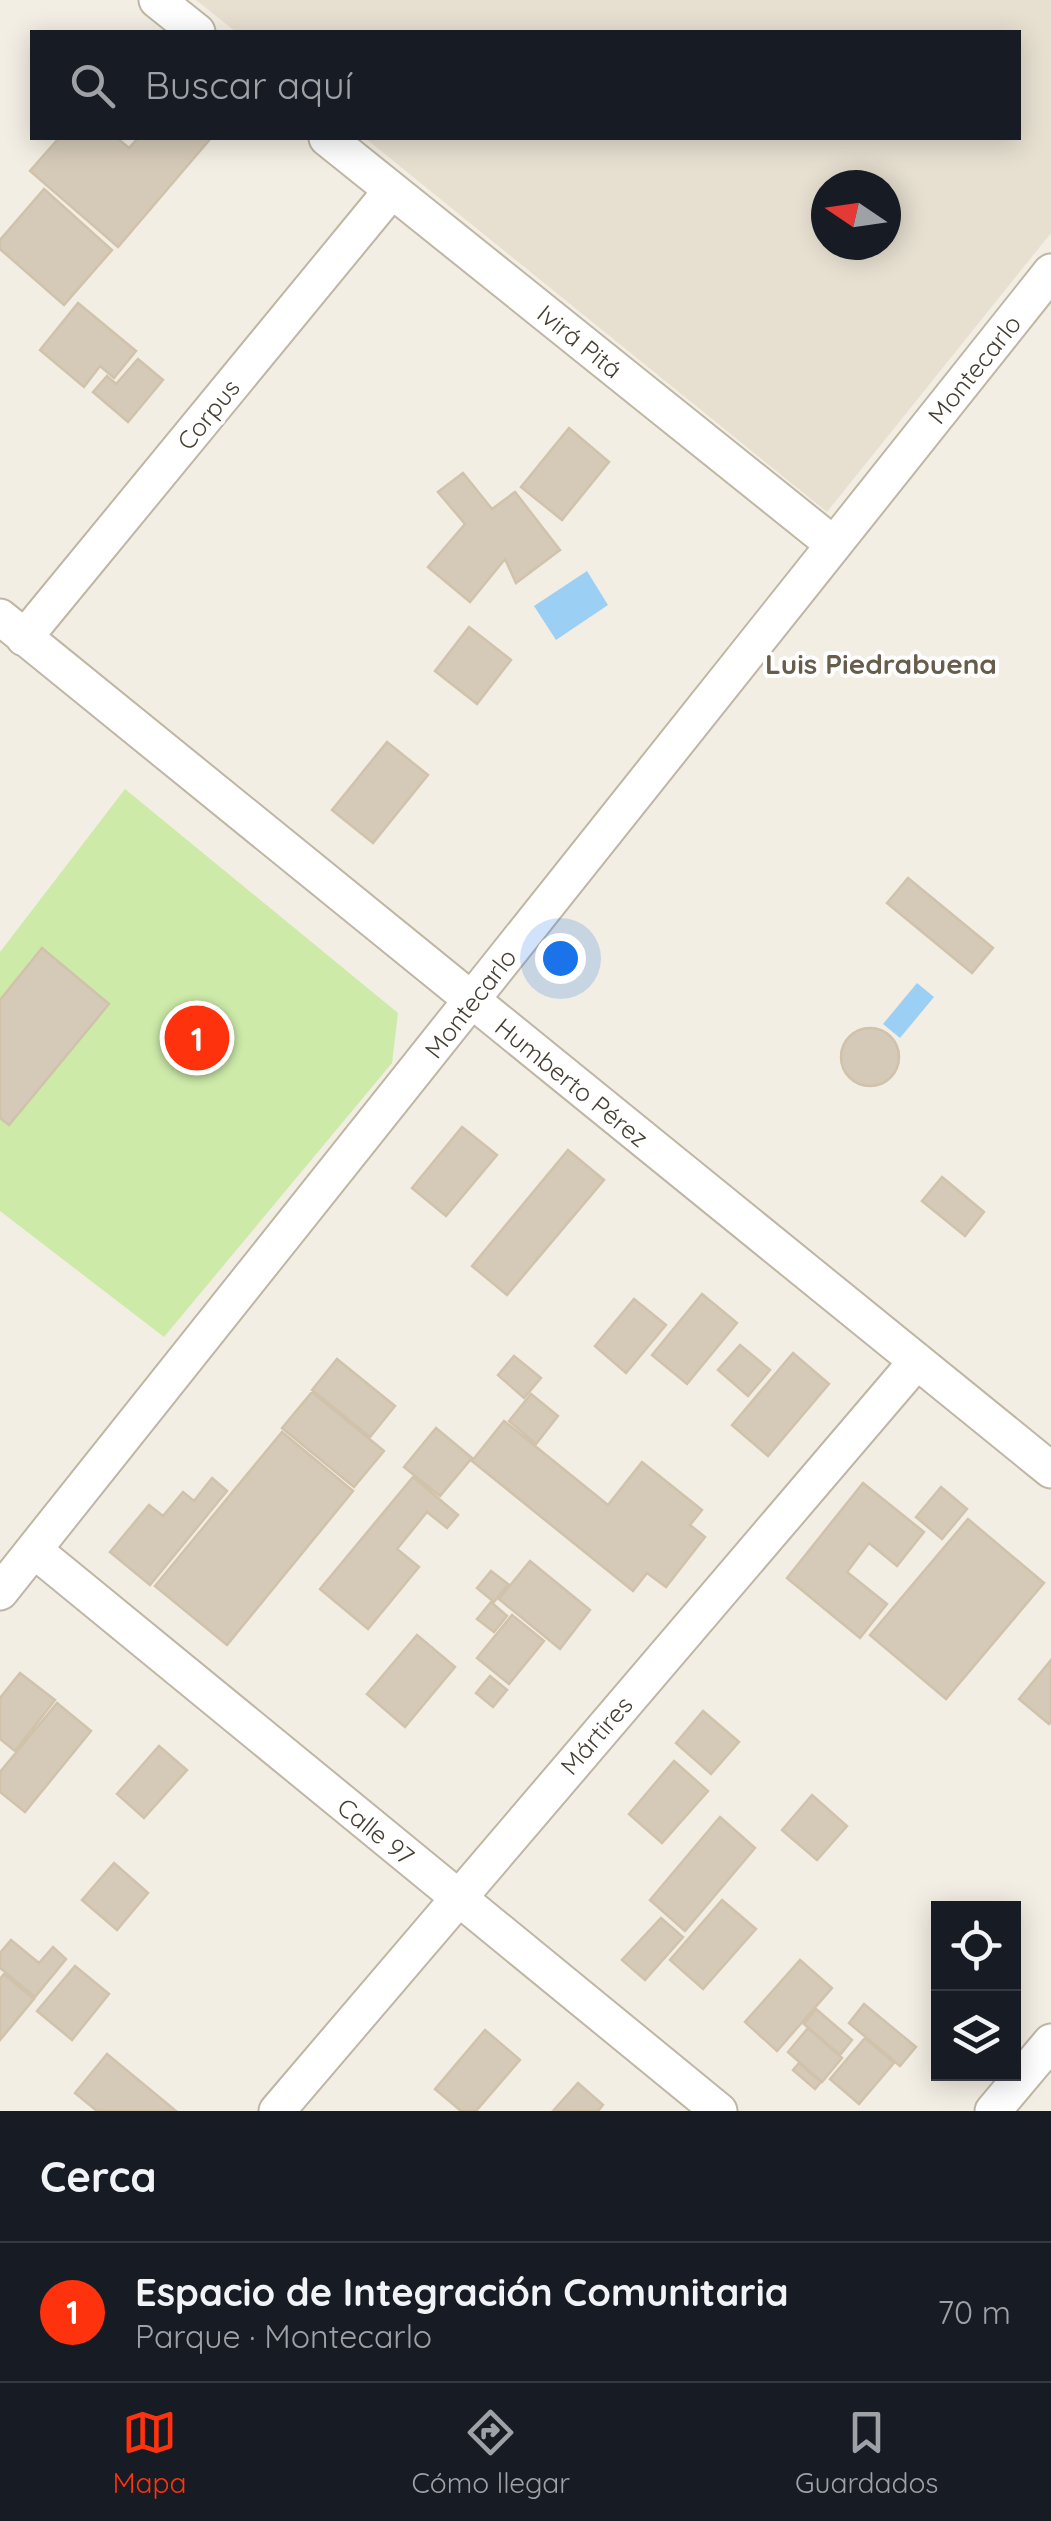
<!DOCTYPE html>
<html lang="es">
<head>
<meta charset="utf-8">
<style>
	:root { --surface:#171b24; --page:#20242c; --text:#f1f3f6; --muted:#9ea1a6; --line:#363941; --accent:#ff320e }
	body { margin:0; font-family:Quicksand,sans-serif; background:var(--page); color:var(--text) }
	.controls { position:absolute; right:30px; bottom:30px; display:grid; overflow:hidden; border-radius:0px; box-shadow:0 5px 25px #0003 }
	.controls button { width:90px; height:90px; display:grid; place-items:center; padding:0; border:0; border-bottom:2px solid var(--line); background:var(--surface); color:var(--text); font:50px sans-serif }
	.compass { position:absolute; left:811px; top:170px; width:90px; height:90px; border-radius:50%; background:var(--surface); box-shadow:0 5px 25px #0003; rotate:283deg }
	.you { position:absolute; left:560px; top:958px; width:35px; height:35px; margin:-25px; border:8px solid #fff; border-radius:50%; background:#1a73e8; box-shadow:0 0 0 15px #1a73e833 }
	.badge { display:grid; place-items:center; width:65px; height:65px; border-radius:50%; background:var(--accent); color:#fff; font-size:32px; font-weight:700 }
	.pin { position:absolute; translate:-50% -50%; border:5px solid #fff; box-shadow:0 2px 10px #0006 }
	.list { margin:0; padding:0; list-style:none }
	h2 { display:flex; justify-content:space-between; align-items:center; height:130px; margin:0; padding:0 40px; font-size:42px }
	h2 small { font-size:32px; font-weight:400; color:var(--muted) }
	.list li { display:grid; grid-template-columns:65px 1fr auto; gap:30px; align-items:center; box-sizing:border-box; height:140px; padding:0 40px; border-top:2px solid var(--line) }
	.list b { display:block; font-size:38px; white-space:nowrap }
	.list p { margin:0; font-size:32px; white-space:nowrap; color:var(--muted) }
	.list em { font-size:32px; font-style:normal; color:var(--muted) }
	.icon { flex:none; width:55px; height:55px; fill:none; stroke:currentColor; stroke-width:2; stroke-linecap:round; stroke-linejoin:round }
	.map { position:relative; flex:none; width:1051px; height:2111px; overflow:hidden }
	.search { position:absolute; background:var(--surface); box-shadow:0 5px 25px #0003; left:30px; right:30px; top:30px; height:110px; display:flex; align-items:center; gap:25px; box-sizing:border-box; padding:0 35px; border-radius:0px; color:var(--muted); font-size:38px }
	.sheet { height:270px; background:var(--surface) }
	nav { display:flex; justify-content:space-around; align-items:center; box-sizing:border-box; height:140px; border-top:2px solid var(--line); background:var(--surface); font-size:28px; color:var(--muted) }
	nav a { display:grid; justify-items:center; gap:5px }
	nav .on { color:var(--accent) }
	.map>svg:first-child { display:block }
</style>
</head>
<body>
<div class="map">
<svg width="1051" height="2111" viewBox="0 0 1051 2111">
	<rect width="100%" height="100%" fill="#f3eee3"/>
	<path fill="#e7e0d1" fill-rule="evenodd" d="M196 0H1051V233L827 512 365 138H1018V32H236ZM826 185H886V245H826Z"/>
	<path fill="#cdeaa9" d="M125 789 398 1013 392 1063 164 1337 0 1211V952Z"/>
	<path fill="#9bd0f4" d="M587 571 608 605 556 640 534 606Z
		M917 983 934 997 900 1038 883 1024Z"/>
	<path fill="#d5cab8" stroke="#d0c2ab" stroke-width="2.5" d="M59 138H117L129 148 138 138H211L118 247 30 171Z
		M44 189 112 250 64 305 0 249V240Z
		M78 303 136 351 114 378 100 366 84 387 40 350Z
		M138 359 163 380 128 422 93 392 107 376 116 384Z
		M569 428 609 462 562 520 521 487Z
		M463 473 492 509 515 492 560 550 516 583 505 559 470 602 428 567 465 524 438 492Z
		M469 627 511 660 477 704 435 671Z
		M387 742 428 775 373 843 332 810Z
		M908 878 993 948 972 973 887 903Z
		M42 948 109 1004 9 1125 0 1118V1000Z
		M841 1057a29 29 0 1 1 58 0a29 29 0 1 1-58 0Z
		M462 1127 497 1155 446 1216 412 1188Z
		M568 1150 604 1180 507 1295 472 1266Z
		M942 1177 984 1212 965 1236 922 1201Z
		M702 1294 737 1323 687 1384 652 1355Z
		M634 1299 666 1325 626 1373 595 1346Z
		M740 1345 770 1370 748 1396 718 1370Z
		M793 1353 829 1384 768 1456 732 1425Z
		M514 1356 541 1378 524 1398 498 1375Z
		M337 1359 395 1406 370 1437 312 1390Z
		M312 1392 384 1451 354 1487 282 1428Z
		M531 1394 558 1416 536 1444 509 1421Z
		M504 1421 608 1505 642 1462 702 1510 690 1525 705 1537 666 1587 647 1573 633 1591 472 1461Z
		M436 1428 472 1458 440 1496 404 1467Z
		M282 1432 353 1491 227 1645 155 1586Z
		M413 1477 458 1515 447 1528 427 1512 397 1549 419 1567 368 1629 320 1589Z
		M212 1478 227 1491 150 1585 110 1552 149 1505 163 1516 183 1492 194 1501Z
		M863 1483 924 1532 897 1566 869 1543 847 1572 887 1604 860 1638 787 1578Z
		M941 1487 967 1509 942 1539 916 1517Z
		M968 1519 1044 1583 946 1699 870 1635Z
		M530 1561 590 1610 560 1649 499 1599Z
		M491 1571 508 1584 494 1602 477 1588Z
		M491 1602 507 1616 494 1632 477 1619Z
		M512 1615 544 1641 509 1684 477 1658Z
		M417 1635 455 1667 405 1727 367 1694Z
		M1051 1660V1722L1049 1724 1019 1699Z
		M20 1673 55 1700 15 1751 0 1739V1698Z
		M490 1676 507 1690 493 1707 476 1693Z
		M57 1703 91 1731 25 1812 0 1792V1772Z
		M703 1711 739 1742 711 1774 676 1743Z
		M159 1746 187 1770 144 1818 117 1794Z
		M674 1761 708 1791 662 1843 629 1814Z
		M812 1795 847 1826 817 1860 782 1830Z
		M720 1817 755 1848 685 1931 650 1900Z
		M114 1863 148 1893 117 1930 82 1900Z
		M722 1900 756 1929 703 1989 670 1960Z
		M661 1918 683 1937 645 1980 622 1960Z
		M11 1940 39 1963 53 1947 66 1959 35 1997 0 1968V1953Z
		M800 1960 832 1988 777 2051 745 2022Z
		M75 1966 109 1994 72 2040 37 2011Z
		M4 1974 34 1999 0 2040V1979Z
		M864 2004 916 2047 900 2066 849 2023Z
		M816 2009 852 2040 840 2055 804 2024Z
		M808 2028 842 2058 822 2082 788 2052Z
		M485 2030 520 2060 476 2111H461L435 2089Z
		M865 2038 894 2063 859 2104 830 2079Z
		M107 2054 176 2111H97L75 2093Z
		M799 2063 821 2082 815 2089 793 2070Z
		M578 2083 603 2105 598 2111H553Z"/>
	<g fill="none" stroke-linecap="round" stroke-linejoin="round">
		<g stroke="#bfb6a5" stroke-width="39">
			<path id="minor" d="M157 0 197 32
				M327 138 833 544
				M0 617 1051 1470
				M24 638 392 190
				M34 1550 719 2111
				M0 1592 1051 272
				M277 2111 917 1361
				M993 2111 1051 2042"/>
		</g>
		<use href="#minor" stroke="#fff" stroke-width="35"/>
	</g>
	<g text-anchor="middle" dominant-baseline="central" stroke-width="8" stroke-linejoin="round" paint-order="stroke">
		<g font-size="25" fill="#453e33" stroke="#fff">
			<text transform="translate(580 341) rotate(39)">Ivirá Pitá</text>
			<text transform="translate(974 369) rotate(-51)">Montecarlo</text>
			<text transform="translate(208 414) rotate(-51)">Corpus</text>
			<text transform="translate(470 1003) rotate(-52)">Montecarlo</text>
			<text transform="translate(572 1082) rotate(39)">Humberto Pérez</text>
			<text transform="translate(596 1735) rotate(-49)">Mártires</text>
			<text transform="translate(376 1831) rotate(39)">Calle 97</text>
		</g>
		<g font-size="28" font-weight="bold" fill="#685c4a" stroke="#fff">
			<text x="881" y="663">Luis Piedrabuena</text>
		</g>
	</g>
</svg>
<div class="controls">
<button><svg class="icon" aria-label="locate" viewBox="0 0 24 24"><circle cx="12" cy="12" r="6"/><path d="M12 2v4M12 18v4M2 12h4M18 12h4"/></svg></button>
<button><svg class="icon" aria-label="layers" viewBox="0 0 24 24"><path d="M12 4l9 5-9 5-9-5zM3 14l9 5 9-5"/></svg></button>
</div>
<svg class="compass" viewBox="-18 -18 36 36"><path d="M0-13l5 13h-10z" fill="#e53935"/><path d="M0 13l5-13h-10z" fill="#9ea1a6"/></svg>
<div class="you"></div>
<div class="pin badge" style="left:197px;top:1038px">1</div>
<div class="search"><svg class="icon" aria-label="search" viewBox="0 0 24 24"><circle cx="10" cy="10" r="6"/><path d="M15 15l6 6"/></svg>Buscar aquí</div>
</div>
<section class="sheet">
<h2>Cerca<small></small></h2>
<ul class="list">
<li><span class="badge">1</span><div><b>Espacio de Integración Comunitaria</b><p>Parque · Montecarlo</p></div><em>70 m</em></li>
</ul>
</section>
<nav>
<a class="on"><svg class="icon" aria-label="map" viewBox="0 0 24 24"><path d="M3 6l6-2 6 2 6-2v14l-6 2-6-2-6 2zM9 4v14M15 6v14"/></svg>Mapa</a>
<a><svg class="icon" aria-label="directions" viewBox="0 0 24 24"><path d="M12 3l9 9-9 9-9-9zM9 14v-3h6M13 9l2 2-2 2"/></svg>Cómo llegar</a>
<a><svg class="icon" aria-label="saved" viewBox="0 0 24 24"><path d="M7 4h10v16l-5-4-5 4z"/></svg>Guardados</a>
</nav>
</body>
</html>
